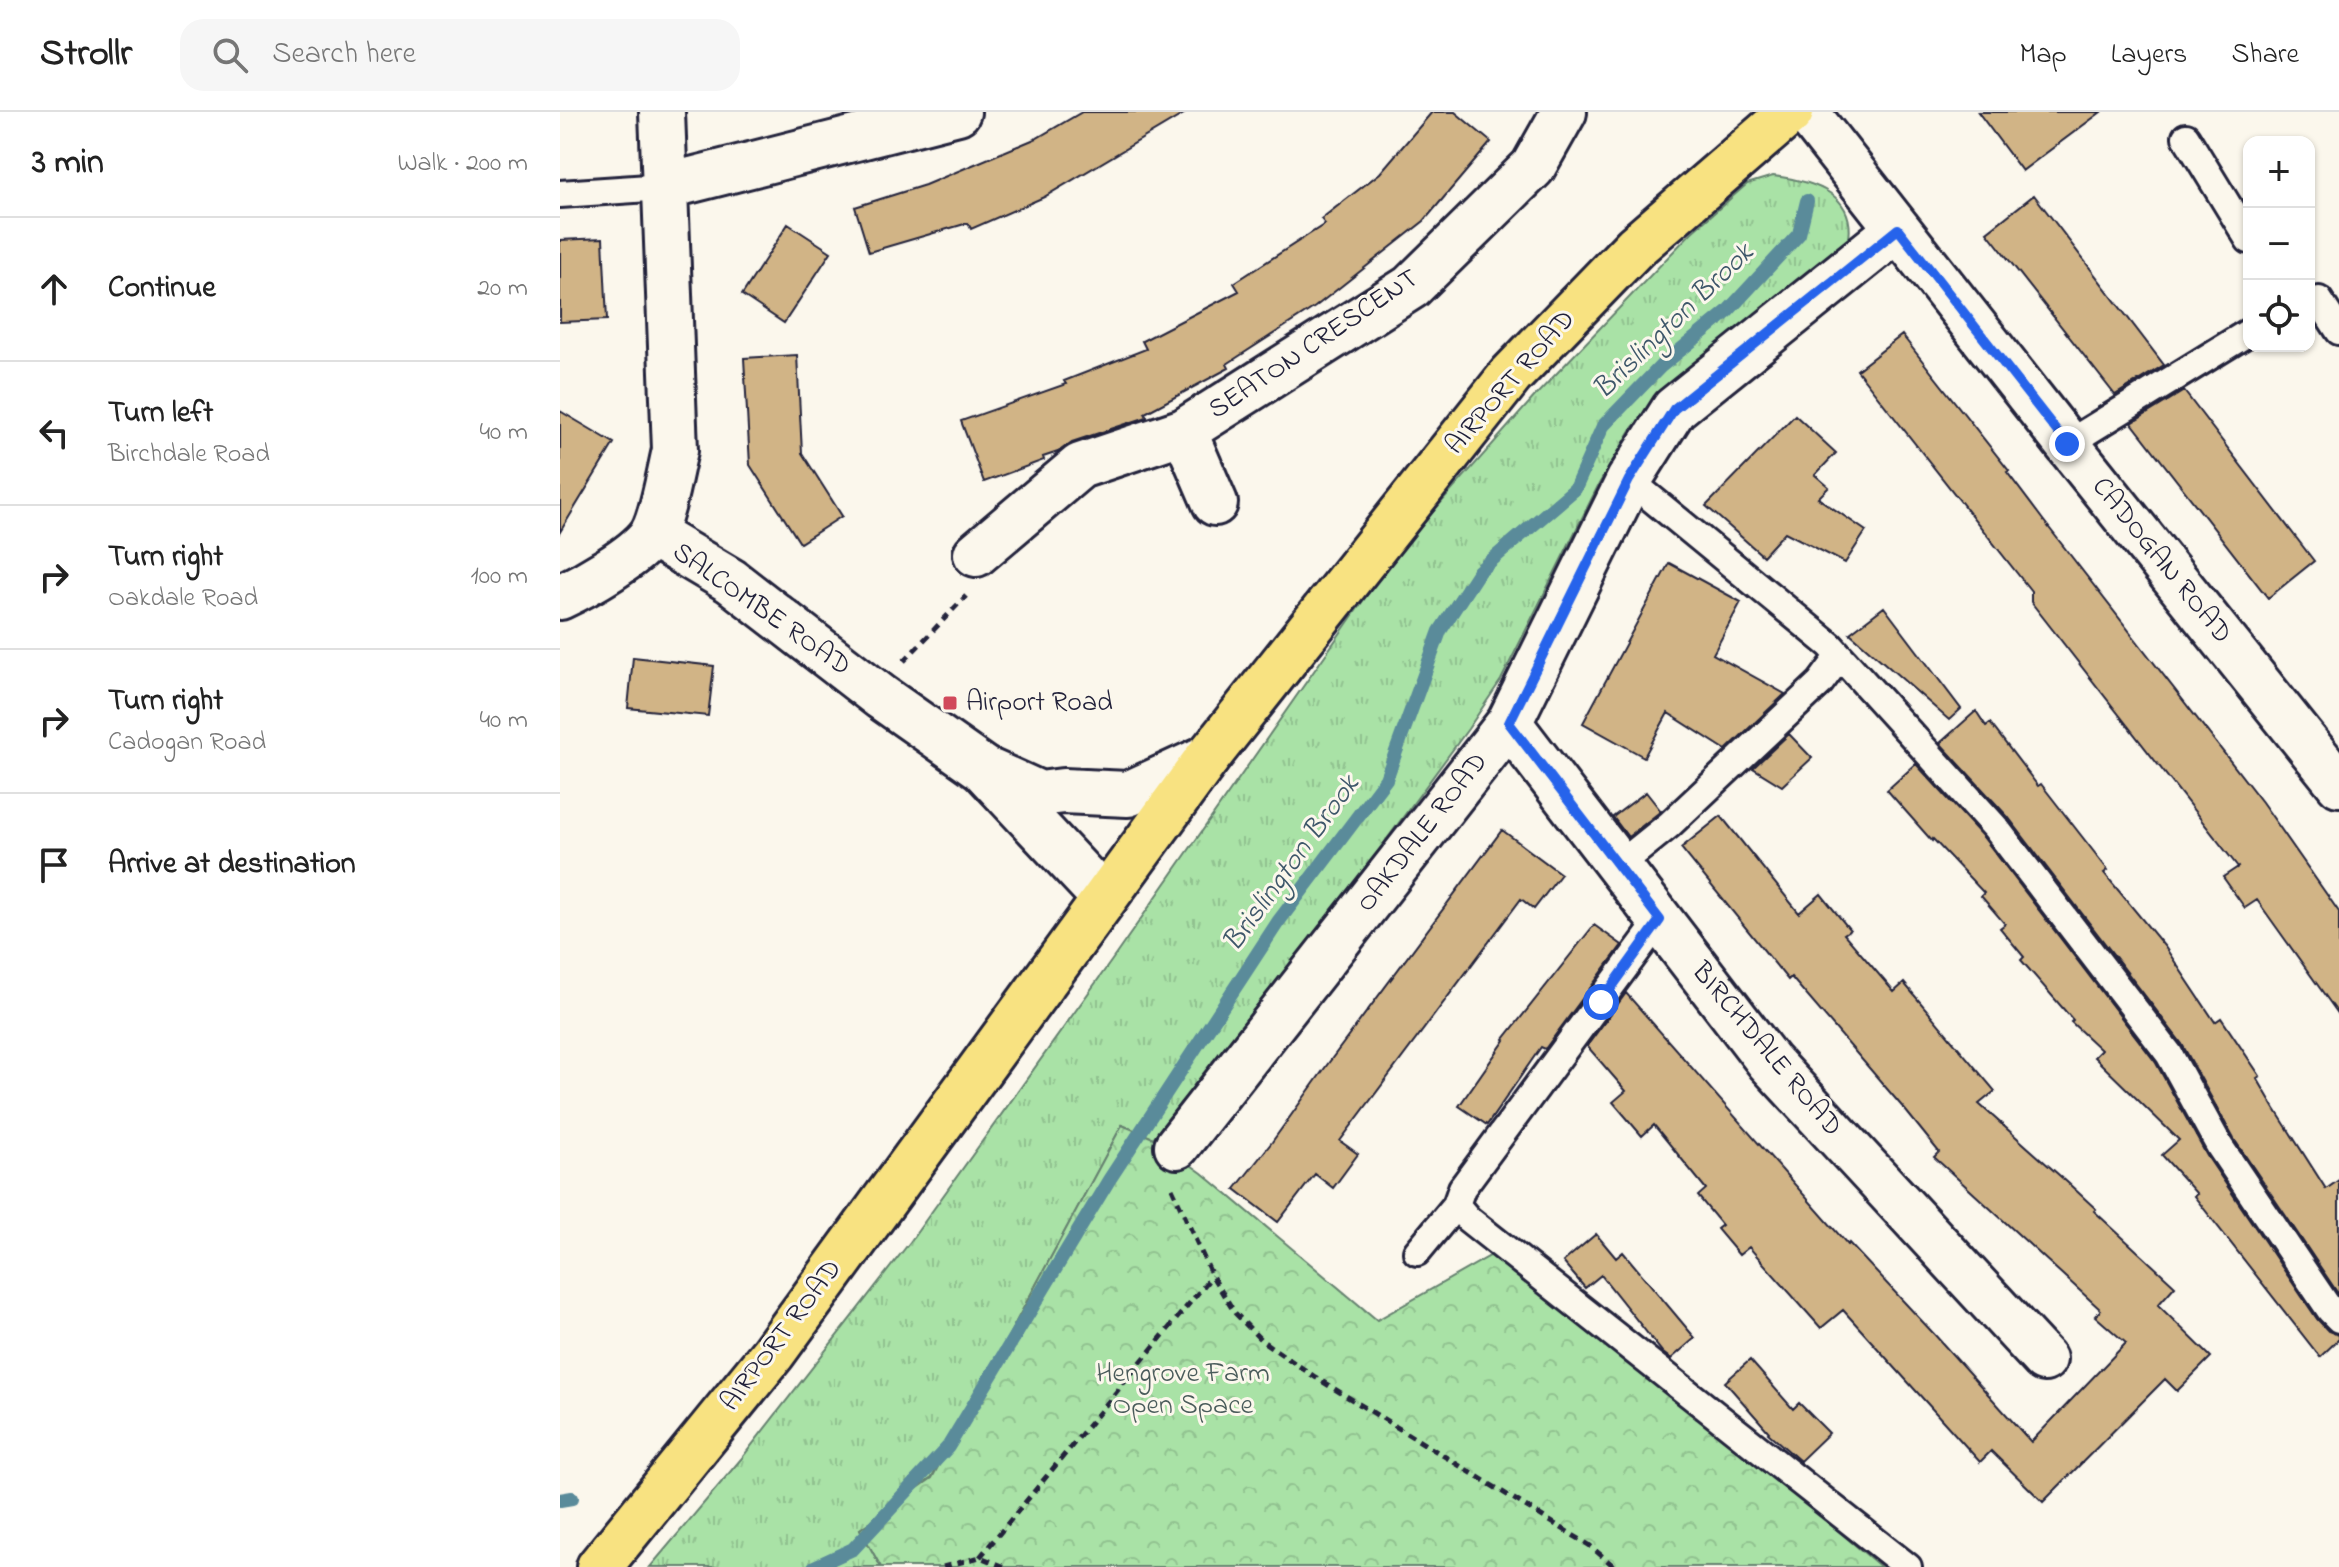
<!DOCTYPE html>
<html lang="en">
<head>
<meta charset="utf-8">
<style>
	:root { --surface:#fff; --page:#f6f6f6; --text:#222; --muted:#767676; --line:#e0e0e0 }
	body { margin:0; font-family:"Indie Flower",sans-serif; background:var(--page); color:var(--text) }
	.controls { position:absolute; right:24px; top:24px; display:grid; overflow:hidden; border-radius:16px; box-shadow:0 2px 6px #0004 }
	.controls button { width:72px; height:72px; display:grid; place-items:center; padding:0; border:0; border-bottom:2px solid var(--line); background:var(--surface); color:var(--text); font:40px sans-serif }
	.stop { position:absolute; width:24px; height:24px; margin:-18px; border:6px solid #2563eb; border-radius:50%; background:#fff }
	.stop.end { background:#2563eb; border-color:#fff; box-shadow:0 2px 8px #0008 }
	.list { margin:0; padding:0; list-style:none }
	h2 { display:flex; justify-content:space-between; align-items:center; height:104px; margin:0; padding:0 32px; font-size:34px }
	h2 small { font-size:26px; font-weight:400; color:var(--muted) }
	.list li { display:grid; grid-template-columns:52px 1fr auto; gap:24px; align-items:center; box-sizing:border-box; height:144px; padding:0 32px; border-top:2px solid var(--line) }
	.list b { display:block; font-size:30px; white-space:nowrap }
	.list p { margin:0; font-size:26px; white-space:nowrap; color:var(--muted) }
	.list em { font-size:26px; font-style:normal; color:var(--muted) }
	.icon { flex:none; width:44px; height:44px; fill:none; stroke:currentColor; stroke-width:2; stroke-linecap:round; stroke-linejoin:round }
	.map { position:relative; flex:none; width:1779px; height:1455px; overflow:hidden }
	header { display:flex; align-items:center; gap:48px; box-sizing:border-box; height:112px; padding:0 40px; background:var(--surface); border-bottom:2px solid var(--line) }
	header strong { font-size:38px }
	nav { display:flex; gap:44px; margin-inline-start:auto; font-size:28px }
	.search { width:560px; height:72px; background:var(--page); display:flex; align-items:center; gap:20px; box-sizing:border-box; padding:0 28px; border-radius:24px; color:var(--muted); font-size:30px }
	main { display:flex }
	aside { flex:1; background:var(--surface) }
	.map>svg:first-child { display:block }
</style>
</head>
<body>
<header>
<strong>Strollr</strong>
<div class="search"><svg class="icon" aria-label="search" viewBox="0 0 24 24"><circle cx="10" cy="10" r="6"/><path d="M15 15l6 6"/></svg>Search here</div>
<nav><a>Map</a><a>Layers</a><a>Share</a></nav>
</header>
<main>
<aside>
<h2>3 min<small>Walk · 200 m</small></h2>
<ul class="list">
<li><svg class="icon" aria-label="ahead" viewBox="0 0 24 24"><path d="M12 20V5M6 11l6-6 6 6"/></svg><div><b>Continue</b></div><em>20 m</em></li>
<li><svg class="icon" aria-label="left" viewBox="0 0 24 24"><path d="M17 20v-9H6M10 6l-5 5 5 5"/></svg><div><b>Turn left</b><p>Birchdale Road</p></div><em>40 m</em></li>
<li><svg class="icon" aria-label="right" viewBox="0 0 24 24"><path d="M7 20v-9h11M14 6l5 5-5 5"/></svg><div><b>Turn right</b><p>Oakdale Road</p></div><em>100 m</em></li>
<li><svg class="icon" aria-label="right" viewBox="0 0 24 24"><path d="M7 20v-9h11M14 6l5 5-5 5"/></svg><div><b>Turn right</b><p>Cadogan Road</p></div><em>40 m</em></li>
<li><svg class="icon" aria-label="arrive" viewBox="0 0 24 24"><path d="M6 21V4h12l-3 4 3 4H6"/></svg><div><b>Arrive at destination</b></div></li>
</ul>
</aside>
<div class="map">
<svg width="1779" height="1455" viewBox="0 0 1779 1455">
	<defs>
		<pattern id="grass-tufts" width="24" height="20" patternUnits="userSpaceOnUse" patternTransform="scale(2)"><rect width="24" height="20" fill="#a9e2a6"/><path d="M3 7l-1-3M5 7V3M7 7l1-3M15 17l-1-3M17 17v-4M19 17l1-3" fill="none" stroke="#91c290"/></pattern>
		<pattern id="forest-crowns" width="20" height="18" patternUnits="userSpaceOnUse" patternTransform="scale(2)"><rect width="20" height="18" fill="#a9e2a6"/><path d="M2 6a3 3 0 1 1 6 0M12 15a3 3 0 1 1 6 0" fill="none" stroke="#91c290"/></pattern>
	</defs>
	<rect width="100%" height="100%" fill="#fbf7ec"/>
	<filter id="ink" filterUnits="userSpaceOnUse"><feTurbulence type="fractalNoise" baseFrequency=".0125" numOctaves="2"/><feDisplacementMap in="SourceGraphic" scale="16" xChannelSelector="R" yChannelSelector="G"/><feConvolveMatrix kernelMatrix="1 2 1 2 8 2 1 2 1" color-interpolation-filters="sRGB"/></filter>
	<g filter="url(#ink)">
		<path fill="url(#grass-tufts)" stroke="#668270" stroke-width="2" d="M1213 64C1254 69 1299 82 1288 133L1108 281 1073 315 1039 372 941 568 908 617 824 731 593 1026 562 1013 372 1366 300 1417 321 1455H90L181 1347 350 1130 552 848 835 443 975 284 1132 120 1187 72Z"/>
		<path fill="url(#forest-crowns)" stroke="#668270" stroke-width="2" d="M562 1013 593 1026 642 1061 817 1208 944 1136 1321 1455H321L300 1417 372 1366Z"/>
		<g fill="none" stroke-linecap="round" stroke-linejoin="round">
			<path stroke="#5a8b9a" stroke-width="14" d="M0 1388 12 1386
				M254 1455 293 1437 388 1335 549 1068 718 810 826 667 880 519 919 459 1015 377 1043 314 1101 254 1167 200 1239 122 1247 89"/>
		</g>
		<path fill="#d1b486" stroke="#22223b" stroke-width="2" d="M522 0H627L484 85 411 117 408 111 309 140 295 95 365 73 477 26Z
			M872 0H895L931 30 864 109 755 195 667 252 669 256 585 301 587 305 512 330 498 340 483 345 484 348 424 370 401 309 506 272 504 269 586 237 582 229 679 179 674 171 765 112 761 107 820 61Z
			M1418 0H1541L1462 59Z
			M1474 83 1604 253 1555 283 1427 120Z
			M228 112 271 140 224 211 182 183Z
			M43 126 47 208 0 210V128Z
			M1342 223 1449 359 1447 360 1483 408 1702 690 1779 800V903L1697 788 1685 796 1663 765 1678 755 1471 490V479L1297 258Z
			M237 243 242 341 282 404 240 431 190 353 184 246Z
			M1624 279 1754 449 1708 486 1572 311Z
			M0 299 54 331 0 420Z
			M1235 303 1276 341 1255 363 1269 375 1258 386 1306 419 1285 451 1225 420 1203 444 1146 394Z
			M1109 451 1181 490 1153 542 1225 582 1166 638 1108 601 1084 645 1023 611Z
			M1324 495 1401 597 1389 608 1290 521Z
			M73 545 154 554 148 604 68 596Z
			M1416 599 1426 614 1430 611 1478 674 1481 672 1548 758 1544 761 1605 835 1655 910 1661 906 1700 964 1697 966 1715 997 1766 1077 1779 1068V1183L1674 1027 1622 932 1448 705 1380 631Z
			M1229 622 1252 646 1222 674 1193 656Z
			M1356 652 1423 725 1596 951 1647 1044 1757 1207 1768 1219 1779 1223V1227L1760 1245 1634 1084 1637 1082 1602 1043 1619 1028 1534 945 1541 938 1511 910 1513 908 1461 848 1464 845 1440 816 1445 812 1421 784 1424 781 1373 727 1372 729 1327 678Z
			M1086 680 1101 699 1068 725 1053 705Z
			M1161 704 1239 801 1261 782 1290 818 1284 822 1334 880 1344 871 1435 979 1419 992 1508 1071 1536 1097 1534 1099 1615 1174 1598 1193 1651 1245 1617 1279 1605 1267 1483 1390 1431 1339 1420 1350 1283 1198 1261 1216 1189 1135 1179 1143 1157 1117 1162 1113 1138 1084 1146 1077 1094 1013 1082 1024 1053 990 1066 979 1027 934 1066 881 1288 1133 1289 1131 1374 1222 1471 1330 1566 1231 1535 1204 1541 1198 1374 1045 1379 1040 1346 999 1231 865 1228 868 1121 736Z
			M942 718 1001 762 974 797 961 787 780 1029 798 1042 773 1076 755 1062 718 1110 675 1077 712 1030 767 953Z
			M1034 813 1062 833 985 937 981 935 927 1013 899 994 945 928 944 927Z
			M1036 1122 1056 1146 1063 1140 1135 1226 1111 1247 1103 1241 1041 1163 1025 1176 1003 1150Z
			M1190 1248 1233 1297 1239 1291 1269 1321 1240 1349 1208 1321 1209 1320 1165 1270Z"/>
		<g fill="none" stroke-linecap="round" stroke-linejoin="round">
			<g stroke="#22223b" stroke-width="32">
				<path id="lane" d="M1626 25 1689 128
					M0 82 104 75
					M1749 191 1759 188 1779 219
					M1507 332 1689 220
					M1069 368 1270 533 1435 715 1609 942 1660 1035 1770 1198 1779 1207
					M1058 754 1109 713 1260 571 1280 544
					M896 1093 908 1107 1348 1455
					M857 1140 896 1093 902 1076 1100 808"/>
			</g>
			<g stroke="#22223b" stroke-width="50">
				<path id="street" d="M1246 0 1507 332 1779 672
					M104 75 398 0
					M624 319 655 391
					M92 422 171 469 321 585 422 656 543 785
					M416 442 520 354 624 319 851 175 973 55 1004 0
					M0 485C25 473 76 445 92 422 102 406 110 359 115 338L102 0
					M949 611 1209 950 1484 1247
					M431 660 480 682 503 679 568 682 648 645
					M617 1034 949 611 1069 368 1114 297 1338 117"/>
			</g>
			<g stroke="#22223b" stroke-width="50">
				<path id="highway" d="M39 1455 213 1241 648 645 951 263 1075 135 1231 0"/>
			</g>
			<path stroke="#22223b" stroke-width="5" stroke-dasharray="8 6" stroke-linecap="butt" d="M344 549 406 484
				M612 1076 652 1164 675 1201 701 1228 755 1265 1029 1433 1055 1455
				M420 1445 652 1164
				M383 1455 420 1445 445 1455"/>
			<use href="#lane" stroke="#fbf7ec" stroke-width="26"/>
			<use href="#street" stroke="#fbf7ec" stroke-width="44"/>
			<use href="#highway" stroke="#f8e281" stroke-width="44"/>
		</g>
	</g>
	<g fill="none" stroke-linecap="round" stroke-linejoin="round" filter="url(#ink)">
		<path stroke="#2563eb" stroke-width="10" d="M1041 890 1100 808 949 611 1069 368 1114 297 1338 117 1507 332"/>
	</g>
	<rect fill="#d1495b" stroke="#fbf7ec" stroke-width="3" x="382" y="583" width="16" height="16" rx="4"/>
	<g text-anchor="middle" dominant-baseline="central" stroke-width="6" stroke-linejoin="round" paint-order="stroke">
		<g font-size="28" fill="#22223b" stroke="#fbf7ec">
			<text transform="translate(754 233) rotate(-34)">SEATON CRESCENT</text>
			<text transform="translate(951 271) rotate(-49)">AIRPORT ROAD</text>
			<text transform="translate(1601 449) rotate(51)">CADOGAN ROAD</text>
			<text transform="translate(201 498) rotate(35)">SALCOMBE ROAD</text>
			<text transform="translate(863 721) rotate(-52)">OAKDALE ROAD</text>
			<text transform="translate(1206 938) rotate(50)">BIRCHDALE ROAD</text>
			<text transform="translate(222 1224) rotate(-53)">AIRPORT ROAD</text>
		</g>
		<g font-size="28" fill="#22223b" stroke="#fbf7ec" text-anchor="start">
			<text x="406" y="591">Airport Road</text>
		</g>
		<g font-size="28" fill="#4a5c5b" stroke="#fbf7ec">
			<text x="623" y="1262">Hengrove Farm<tspan x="623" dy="32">Open Space</tspan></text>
		</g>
		<g font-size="30" font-style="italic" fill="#3e576a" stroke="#fbf7ec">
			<text transform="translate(1114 210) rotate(-44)">Brislington Brook</text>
			<text transform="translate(732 752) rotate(-54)">Brislington Brook</text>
		</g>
	</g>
</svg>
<div class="controls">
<button>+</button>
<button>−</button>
<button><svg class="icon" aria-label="locate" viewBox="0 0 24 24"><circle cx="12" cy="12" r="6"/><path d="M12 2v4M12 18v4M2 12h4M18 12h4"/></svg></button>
</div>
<div class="stop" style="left:1041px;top:890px"></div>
<div class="stop end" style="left:1507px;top:332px"></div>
</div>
</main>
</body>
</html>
